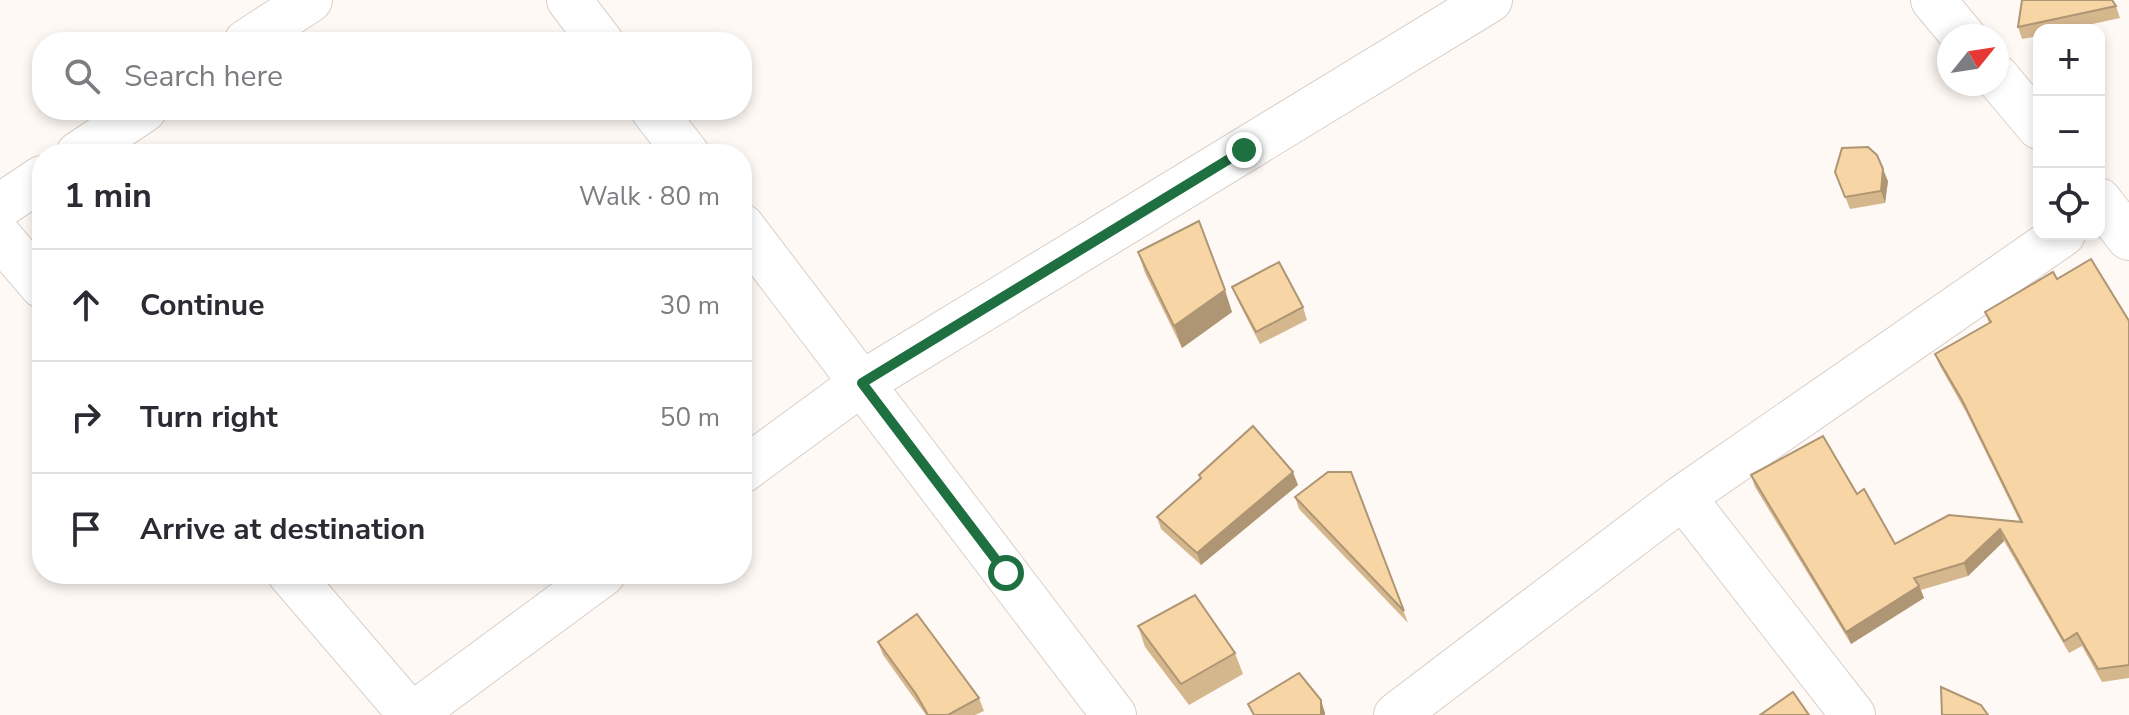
<!DOCTYPE html>
<html lang="en">
<head>
<meta charset="utf-8">
<style>
	:root { --surface:#fff; --page:#f2f2f3; --text:#2b2b33; --muted:#7c7c81; --line:#e1e1e2 }
	body { margin:0; font-family:"Nunito Sans",sans-serif; background:var(--page); color:var(--text) }
	.controls { position:absolute; right:24px; top:24px; display:grid; overflow:hidden; border-radius:16px; box-shadow:0 4px 12px #0003 }
	.controls button { width:72px; height:72px; display:grid; place-items:center; padding:0; border:0; border-bottom:2px solid var(--line); background:var(--surface); color:var(--text); font:40px sans-serif }
	.compass { position:absolute; left:1937px; top:24px; width:72px; height:72px; border-radius:50%; background:var(--surface); box-shadow:0 4px 12px #0003; rotate:60deg }
	.stop { position:absolute; width:24px; height:24px; margin:-18px; border:6px solid #1e7041; border-radius:50%; background:#fff }
	.stop.end { background:#1e7041; border-color:#fff; box-shadow:0 2px 8px #0008 }
	.list { margin:0; padding:0; list-style:none }
	h2 { display:flex; justify-content:space-between; align-items:center; height:104px; margin:0; padding:0 32px; font-size:34px }
	h2 small { font-size:26px; font-weight:400; color:var(--muted) }
	.list li { display:grid; grid-template-columns:52px 1fr auto; gap:24px; align-items:center; box-sizing:border-box; height:112px; padding:0 32px; border-top:2px solid var(--line) }
	.list b { display:block; font-size:30px; white-space:nowrap }
	.list em { font-size:26px; font-style:normal; color:var(--muted) }
	.icon { flex:none; width:44px; height:44px; fill:none; stroke:currentColor; stroke-width:2; stroke-linecap:round; stroke-linejoin:round }
	.map { position:relative; flex:none; width:2129px; height:715px; overflow:hidden }
	.search { position:absolute; background:var(--surface); box-shadow:0 4px 12px #0003; left:32px; top:32px; width:720px; height:88px; display:flex; align-items:center; gap:20px; box-sizing:border-box; padding:0 28px; border-radius:32px; color:var(--muted); font-size:30px }
	.panel { position:absolute; background:var(--surface); box-shadow:0 4px 12px #0003; left:32px; top:144px; width:720px; height:440px; border-radius:32px }
	.map>svg:first-child { display:block }
</style>
</head>
<body>
<div class="map">
<svg width="2129" height="715" viewBox="0 0 2129 715">
	<rect width="100%" height="100%" fill="#fff9f5"/>
	<g fill="none" stroke-linecap="round" stroke-linejoin="round">
		<g stroke="#d8cfc9" stroke-width="46">
			<path id="minor" d="M569 0 601 42
				M1933 0 1963 36
				M246 42 310 0
				M1997 77 2039 127
				M653 110 687 154
				M78 154 144 110
				M2099 200 2129 238
				M0 206 42 178
				M742 226 1114 715
				M0 237 42 286
				M742 471 862 383 1490 0
				M1683 497 1853 715
				M290 574 411 715
				M412 715 603 574
				M1396 715 1683 497 2063 234"/>
		</g>
		<use href="#minor" stroke="#fff" stroke-width="44"/>
	</g>
	<path fill="#d5b78e" d="M2116 6 2120 18 2065 30H2039V36L2022 39 2018 27Z
		M1835 172 1888 181 1885 203 1850 209Z
		M1138 252 1232 312 1182 348 1145 273Z
		M2057 279 2129 321V678L2102 682 2082 646 2069 653 2004 541 1968 576 1921 590 1924 598 1851 644 1755 487 1751 475 1857 494 1895 544 2020 522 1966 412 1940 366 1935 354 1989 323 1985 312Z
		M1232 287 1303 307 1307 320 1260 344 1237 299Z
		M1351 472 1408 623 1299 509 1295 497Z
		M1199 475 1298 485 1201 565 1161 529 1157 517 1200 479Z
		M1138 626 1235 653 1243 674 1189 705 1145 647Z
		M878 642 979 698 984 711 975 715H926L883 655Z"/>
	<path fill="#ae9574" d="M1883 169 1888 181 1885 203 1881 191Z
		M1225 290 1232 312 1182 348 1174 326Z
		M1293 472 1298 485 1201 565 1197 553Z
		M2000 529 2004 541 1968 576 1964 563Z
		M1919 586 1924 598 1851 644 1846 632Z
		M1321 700 1325 713V715H1321Z"/>
	<path fill="#f8d5a5" stroke="#ae9574" stroke-width="2" d="M2022 0H2112L2116 6 2018 27Z
		M1868 147 1877 155 1883 169 1881 191 1845 197 1835 172 1842 148Z
		M1199 221 1225 290 1174 326 1138 252Z
		M2091 259 2129 321V665L2098 669 2077 633 2064 641 2000 529 1964 563 1914 578 1919 586 1846 632 1751 475 1823 436 1857 494 1864 489 1895 544 1949 515 2022 522 1962 400 1935 354 1991 322 1985 312 2053 272 2057 279Z
		M1279 262 1303 307 1256 332 1232 287Z
		M1253 426 1293 472 1197 553 1157 517 1201 478 1199 475Z
		M1328 472H1351L1404 611 1295 497Z
		M1195 595 1235 653 1181 684 1138 626Z
		M917 614 979 698 948 715H928L916 694 878 642Z
		M1299 673 1321 700V715H1254L1248 704Z
		M1941 687 1981 705 1988 715H1942Z
		M1793 692 1809 715H1760Z"/>
	<g fill="none" stroke-linecap="round" stroke-linejoin="round">
		<path stroke="#1e7041" stroke-width="10" d="M1006 573 862 383 1244 150"/>
	</g>
</svg>
<div class="controls">
<button>+</button>
<button>−</button>
<button><svg class="icon" aria-label="locate" viewBox="0 0 24 24"><circle cx="12" cy="12" r="6"/><path d="M12 2v4M12 18v4M2 12h4M18 12h4"/></svg></button>
</div>
<svg class="compass" viewBox="-18 -18 36 36"><path d="M0-13l5 13h-10z" fill="#e53935"/><path d="M0 13l5-13h-10z" fill="#7c7c81"/></svg>
<div class="stop" style="left:1006px;top:573px"></div>
<div class="stop end" style="left:1244px;top:150px"></div>
<div class="search"><svg class="icon" aria-label="search" viewBox="0 0 24 24"><circle cx="10" cy="10" r="6"/><path d="M15 15l6 6"/></svg>Search here</div>
<section class="panel">
<h2>1 min<small>Walk · 80 m</small></h2>
<ul class="list">
<li><svg class="icon" aria-label="ahead" viewBox="0 0 24 24"><path d="M12 20V5M6 11l6-6 6 6"/></svg><div><b>Continue</b></div><em>30 m</em></li>
<li><svg class="icon" aria-label="right" viewBox="0 0 24 24"><path d="M7 20v-9h11M14 6l5 5-5 5"/></svg><div><b>Turn right</b></div><em>50 m</em></li>
<li><svg class="icon" aria-label="arrive" viewBox="0 0 24 24"><path d="M6 21V4h12l-3 4 3 4H6"/></svg><div><b>Arrive at destination</b></div></li>
</ul>
</section>
</div>
</body>
</html>
